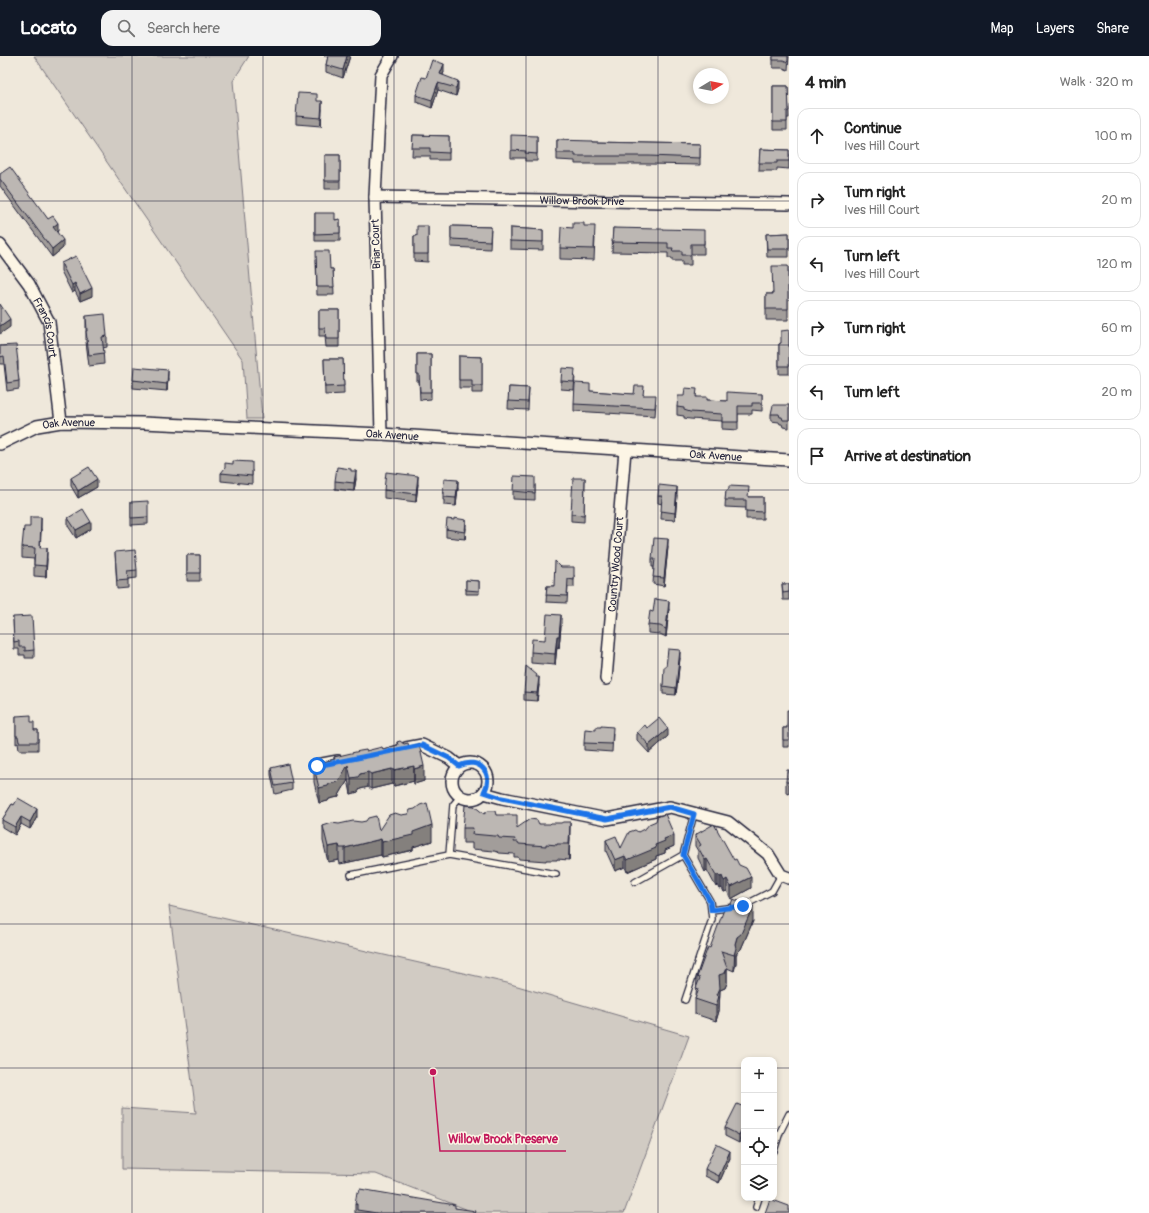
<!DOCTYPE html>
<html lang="en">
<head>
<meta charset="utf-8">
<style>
	:root { --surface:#fff; --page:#f2f2f2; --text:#222; --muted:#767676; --line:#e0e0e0; --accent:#111827 }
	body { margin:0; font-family:Pangolin,sans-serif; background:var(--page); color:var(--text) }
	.controls { position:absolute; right:12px; bottom:12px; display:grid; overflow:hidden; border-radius:8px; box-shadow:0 2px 6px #0003 }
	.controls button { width:36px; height:36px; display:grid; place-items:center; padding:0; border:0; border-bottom:1px solid var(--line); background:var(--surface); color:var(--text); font:20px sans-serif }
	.compass { position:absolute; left:693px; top:12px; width:36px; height:36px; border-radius:50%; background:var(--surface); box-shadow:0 2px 6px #0003; rotate:80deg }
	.stop { position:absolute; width:12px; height:12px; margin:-9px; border:3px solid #1a73e8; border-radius:50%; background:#fff }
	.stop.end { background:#1a73e8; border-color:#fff; box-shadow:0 1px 4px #0008 }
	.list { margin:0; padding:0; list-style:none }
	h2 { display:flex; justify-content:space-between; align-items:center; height:52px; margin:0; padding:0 16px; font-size:17px }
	h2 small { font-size:13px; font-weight:400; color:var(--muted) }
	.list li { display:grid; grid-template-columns:26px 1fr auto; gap:12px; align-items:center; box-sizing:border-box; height:56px; margin:0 8px 8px; padding:0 8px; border:1px solid var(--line); border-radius:12px }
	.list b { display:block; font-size:15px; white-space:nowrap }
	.list p { margin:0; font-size:13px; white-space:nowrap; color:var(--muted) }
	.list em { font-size:13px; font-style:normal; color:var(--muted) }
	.icon { flex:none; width:22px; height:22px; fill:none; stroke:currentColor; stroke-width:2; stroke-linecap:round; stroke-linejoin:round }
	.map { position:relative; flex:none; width:789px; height:1157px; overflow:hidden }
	header { display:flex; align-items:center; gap:24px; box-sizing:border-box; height:56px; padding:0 20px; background:var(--accent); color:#fff }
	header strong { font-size:19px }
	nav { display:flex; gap:22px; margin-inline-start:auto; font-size:14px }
	.search { width:280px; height:36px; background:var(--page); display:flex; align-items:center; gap:10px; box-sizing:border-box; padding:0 14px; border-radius:12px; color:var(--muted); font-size:15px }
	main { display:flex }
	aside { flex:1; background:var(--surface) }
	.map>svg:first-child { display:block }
</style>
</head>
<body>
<header>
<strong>Locato</strong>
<div class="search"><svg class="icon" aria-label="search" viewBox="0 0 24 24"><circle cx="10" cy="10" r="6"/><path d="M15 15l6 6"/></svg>Search here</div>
<nav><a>Map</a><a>Layers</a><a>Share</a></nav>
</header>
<main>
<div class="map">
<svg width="789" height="1157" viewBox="0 0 789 1157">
	<rect width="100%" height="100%" fill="#efe8db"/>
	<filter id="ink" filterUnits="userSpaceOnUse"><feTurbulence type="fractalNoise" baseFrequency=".025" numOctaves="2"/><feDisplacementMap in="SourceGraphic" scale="8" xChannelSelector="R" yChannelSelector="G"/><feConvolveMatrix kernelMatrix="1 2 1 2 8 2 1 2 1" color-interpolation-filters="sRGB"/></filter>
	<g filter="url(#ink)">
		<path fill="#d1cbc3" stroke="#7a767f" d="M34 0H249L233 25 262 363H247L243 304Z
			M169 850 507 927 689 980 624 1157H476L376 1118 122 1113V1052L196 1057Z"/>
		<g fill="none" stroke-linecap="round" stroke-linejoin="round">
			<g stroke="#22223b" stroke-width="8">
				<path id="lane" d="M460 741 453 749 449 799 556 818
					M351 819 449 799
					M635 826 683 799
					M711 854 743 850 772 835 781 819
					M685 944 712 863 710 845 683 799 694 758
					M774 1095 780 1076 789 1058
					M756 1151 759 1142"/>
			</g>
			<g stroke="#22223b" stroke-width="14">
				<g id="street">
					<path id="s1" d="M375 141 789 148"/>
					<path id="s2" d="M0 189 29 228 49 266 61 366"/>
					<path d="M381 378 375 141 381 19 392 0"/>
					<path id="s3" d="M0 388 37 370 61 366 143 367 381 378 789 404"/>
					<path id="s4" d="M606 623 625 394"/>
					<path d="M406 692 422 689 449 702 459 710"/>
					<circle cx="470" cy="725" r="18"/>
					<path d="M317 709 338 705"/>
					<path d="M484 737 502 742 607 763 670 751 728 766 768 798 781 819 789 822"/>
				</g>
			</g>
			<use href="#lane" stroke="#fcf5e5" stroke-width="5.5"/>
			<use href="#street" stroke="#fcf5e5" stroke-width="11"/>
		</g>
		<path fill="#a29d9a" stroke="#22223b" d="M324 0H350L343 22 326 16V9L328 1Z
			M773 0H789L788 14 783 12H773Z
			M444 16 443 19 458 33 456 40 438 34 432 52 416 46V39L426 22Z
			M773 30H788L789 62H787V74H773Z
			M317 45 322 53 321 70 296 68V60Z
			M413 79 449 80V104H430V100H412Z
			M537 80V105H525V102H511V94Z
			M557 84 592 86 700 88V109L649 108H575V105L557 104Z
			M760 93 789 94V113L777 112V115H759Z
			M325 99H340V133H325Z
			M0 118 48 163 58 175 57 176 63 192 52 201 0 130Z
			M315 157 335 164 340 163V185H315Z
			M428 170V206L414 205V180H417Z
			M451 170 491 171 490 193 451 191Z
			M584 170 595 182 594 204 560 203V192L573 172Z
			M510 172 543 174V194L510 193Z
			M613 172 704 184V198H691V209H682V205H672V202H668V197L612 196Z
			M789 177V201H767L766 178Z
			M316 203 330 213H333L334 239H317Z
			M61 207 92 240 80 245 75 235 72 237 61 215Z
			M788 210V264H766V238H772Z
			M319 254H339V291H326L325 280H319Z
			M86 260 107 280V291L103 292 104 308 89 310 86 286Z
			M789 274V318H779V288L781 287Z
			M0 290 18 306V314H17L19 325V333L7 335 4 308H0Z
			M417 298H431V343L420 344 419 325H417Z
			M459 300 482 301V337H472V332H459Z
			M324 303H343L344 338 325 339Z
			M575 320 574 334 561 333V325Z
			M168 322 167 335 133 332V324Z
			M509 331 529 332 528 354 508 353Z
			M590 335 644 339 656 347 655 360 574 355V348Z
			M762 338V355L752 354V358H738V374L722 373V365L690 363 684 362V360L677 359V351L684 340 697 341 707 344 727 345Z
			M789 349V372L783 371 782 368H780L779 366 771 365V358Z
			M252 414V428L221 425V417Z
			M351 415 356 423 354 435 335 433V425Z
			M71 422 97 431 78 442 71 430Z
			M585 422 584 466 571 465V458Z
			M418 428 416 446 384 442V434Z
			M535 429V444L513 443V435Z
			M458 432 456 450 444 449V444H443V436Z
			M726 435 749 441H763V463H746V452L725 451Z
			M677 439 675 464 661 463 662 448 658 447V440Z
			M131 446 148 461V468L131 469Z
			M68 462 91 473 76 482 68 470Z
			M466 472 465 483 446 481V473Z
			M41 473 40 492 47 503 46 521 34 520V503L22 502V491Z
			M668 491 664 530 653 528 654 511H652V503Z
			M115 496 137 514V522L128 523V532L117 533Z
			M187 499H200V525H187Z
			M561 511 574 519V531H568L567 547 546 546 547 530H554Z
			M466 524 479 525V538H466Z
			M782 528H789V544H783Z
			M669 553 666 581 660 578 648 577V569L653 556Z
			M13 561 34 594V602H25V599H19V593H14Z
			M561 570 559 592 557 591 555 609 531 607V596Z
			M680 602 676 639 663 638V630L666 611Z
			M539 629 537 645 524 644V636Z
			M789 654V691H783V672H787Z
			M16 660 31 666 34 674H38V694H19L18 687 16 688Z
			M647 672 668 680 649 697 637 684V676Z
			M613 678 612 696 584 694V687Z
			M397 686 409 691 424 725 414 728V725L394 730 392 728 371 733 368 731 360 733 358 736 351 738 348 724 338 741 329 743 328 745 319 747 314 726V711L324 708V706L334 703V701L383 693 397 689Z
			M271 712 292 727V734L275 738 271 719Z
			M789 714V738L786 737V726Z
			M12 748 37 761 30 773 21 768 15 779 2 771V764Z
			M484 758 496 759 517 772 539 768 570 781 569 804 557 803V804H546V805L519 803 518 801H514V798L499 797 498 796 494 795 472 793V787H463V772Z
			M323 770 379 774 432 785 413 791V794L382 801 381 799 345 807 340 808 339 804 328 806 323 785Z
			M638 776 674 790 665 794V797L656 800V803L627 816 625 811 615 815 606 795V784L621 792Z
			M695 779 734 804 751 832 731 843 727 835 724 836 722 832 720 833 718 829 716 831 707 814 705 816 698 802V795L695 790Z
			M753 865 741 893 737 897 736 899V907L734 915 727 912V927L725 932 720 934 719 955 716 965 695 958V943L696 940 697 921 710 892Z
			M744 1051V1076L739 1087 725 1080V1072Z
			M730 1102 719 1127 705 1120V1113Z
			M355 1148 455 1152 476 1157H355Z"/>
		<path fill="#84807d" stroke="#22223b" d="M347 0H350L343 22V14Z
			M444 8V16L440 26V18Z
			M458 25V33L456 40V32Z
			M438 27V34L432 52V44Z
			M322 45V53L321 70V62Z
			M58 167V175L53 178V171Z
			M63 184V192L52 201V193Z
			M75 227V235L72 237V229Z
			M92 232V240L80 245V238Z
			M10 263V271L0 278V270Z
			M168 314V322L167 335V328Z
			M356 415V423L354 435V427Z
			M418 420V428L416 446V438Z
			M97 423V431L78 442V435Z
			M458 424V432L456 450V442Z
			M677 431V439L675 464V457Z
			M41 461V473L40 503V492Z
			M466 464V472L465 483V476Z
			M91 466V473L76 482V474Z
			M668 483V491L664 530V522Z
			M47 492V503L46 521V510Z
			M669 545V553L666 581V573Z
			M561 559V570L559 592V580Z
			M557 580V591L555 609V598Z
			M680 594V602L676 639V632Z
			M539 621V629L537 645V637Z
			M668 673V680L649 697V689Z
			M348 709V724L338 741 329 743 328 745 319 747V732L329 728Z
			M414 710V725L394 730V714Z
			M424 710V725L414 728V713Z
			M392 713V728L371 733V718Z
			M368 716V731L360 733 358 736 351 738V722L360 718Z
			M37 753V761L30 773V766Z
			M21 761V768L15 779V771Z
			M570 766V781L569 804V788Z
			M432 769V785L413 791V794L382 801V786Z
			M674 779V790L665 794V797L656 800V803L627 816V804L655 789 664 783Z
			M381 783V799L345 807V792Z
			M339 789V804L328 806V791Z
			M625 800V811L615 815V804Z
			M707 803V814L705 816V804Z
			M718 818V829L716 831V819Z
			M722 820V832L720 833V821Z
			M751 821V832L731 843V831Z
			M727 823V835L724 836V825Z
			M753 850V865L741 893 737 897 736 899V907L734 915 735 888 737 881Z
			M727 912V927L725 932 720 934 719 955 716 965V950L719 919Z
			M744 1068V1076L739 1087V1079Z
			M730 1095V1102L719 1127V1120Z"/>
		<path fill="#bcb7b3" stroke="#22223b" d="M328 0H347L343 14 326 9Z
			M773 0H788V6L783 4H773Z
			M432 4 444 8 440 18 458 25 456 32 438 27 432 44 416 39 422 21 426 22Z
			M773 30H788L789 55H787V66H773Z
			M298 37 317 38V45H322L321 62 296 60Z
			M413 79 449 80V97L430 96V92H412Z
			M511 79 537 80V98L525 97 526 95 511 94Z
			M557 84 592 85V86L700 88V102L649 100H575V97H557Z
			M760 93 789 94V105H777V107H759Z
			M325 99H340V125H325Z
			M10 111 48 163 53 160 58 167 53 171 63 184 52 193 0 123V118Z
			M315 157H335V164L340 163V177L315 178Z
			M573 167H584V170H595L594 193 560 192 561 171 573 172Z
			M417 170H428V198H414V180H417Z
			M451 170 491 171 490 185 451 183Z
			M510 172 543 174V186L510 185Z
			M613 172 704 174V188H691V199H682V195H672L673 192H668V187L612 186Z
			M789 177V193H767L766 178Z
			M316 195H329L330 213H333L334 231H317Z
			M76 200 92 232 80 238 75 227 72 229 61 207Z
			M772 210H788V253H766V238H773Z
			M0 248 10 263 0 270Z
			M319 254H339V283H326L325 272H319Z
			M105 258 107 280 102 281 104 297 89 299 86 275H87L86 260Z
			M789 274V310H779V288L781 287V275Z
			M16 289 18 306H17L19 325 7 327 4 300 0 301V290Z
			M417 298H431V336H420L419 318H417Z
			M459 300 482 301V330H472V324H459Z
			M324 303H343L344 330 325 331Z
			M134 311 168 314 167 328 133 324Z
			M562 312 575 313 574 326 561 325Z
			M575 327 590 328V335L634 338 635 330H644L643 339H656L655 352 574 348Z
			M509 331 529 332 528 346 508 345Z
			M685 332 697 333 696 341H707V344L727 345V336L762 338V347H752V350H738V366H722V358L690 356 684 354V352L677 351 678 340H684Z
			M773 349H789V364H783L782 361H780L779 358H771Z
			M233 405 252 406V420L221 417 225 412V407L233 408Z
			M89 411 97 423 78 435 71 422Z
			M337 411 351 413V415H356L354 427 335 425Z
			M386 416 418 420 416 438 384 434Z
			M514 420 535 421V437L513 435Z
			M573 422H585L584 459 571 458Z
			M444 423 458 424 456 442 444 441V436H443Z
			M659 429 677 431 675 457 661 455 662 440H658Z
			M729 430 749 431 748 441H763V456L746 455V444H725L726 435 729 433Z
			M148 445V461L131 462V446Z
			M83 453 91 466 76 474 68 462Z
			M30 461H41L40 492H47L46 510 34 509 35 492 22 491 24 471H30Z
			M454 462 466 464 465 476 446 473 447 463 454 464Z
			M654 482 668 483 664 522 653 521 655 503H652Z
			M135 494 137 514 127 515 128 524 117 525 115 496Z
			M187 499H200V517H187Z
			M555 505 561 511H574V524L568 523 567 540 546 539 547 530H554Z
			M466 524 479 525V535L466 534Z
			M782 528H789V536L783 537Z
			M655 543 669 545 666 573 660 570 648 569 650 555 653 556Z
			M547 558 561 559 559 580H557L555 598 531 596 532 583 545 584Z
			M32 560 34 594 25 595V591H19V585L14 586 13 561Z
			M668 593 680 594 676 632 663 630 664 611H666Z
			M526 610 537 619 536 621H539L537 637 524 636Z
			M787 654H789V684H783V672H787Z
			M31 659V666H34V674H38V686H19L18 680H16V660Z
			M659 662 668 673 649 689 637 676 645 669 647 672Z
			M601 670 613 671 612 688 584 687 585 673 596 674V671H601Z
			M400 685 404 688 408 687 409 691 419 688 424 710 414 713V710L394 714 392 713 371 718 368 716 360 718 358 721 351 722 348 709 338 726 329 728 328 730 319 732 314 711 325 708 324 706 335 703 334 701 360 695 366 694V695L382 691 383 693 398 689 397 686Z
			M288 708 292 727 275 730 271 712Z
			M787 714H789V726H786Z
			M18 742 37 753 30 766 21 761 15 771 2 764 12 748 14 749Z
			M427 747 432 769 413 776V779L382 786 381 783 345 792H340L339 789 328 791 323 770 332 767 339 768 353 765 361 766 366 765 368 762 376 760 379 774 389 759 395 757 401 759 408 758 410 754 415 753 420 749Z
			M465 749 474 750 484 758 488 755H495L496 759H517V772L530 763 537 764 539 768H550L551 767H561L563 766H570L569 788H557V789L546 788V790L519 788 518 786H514L515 783 499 782 498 780H494L472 778 473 772H463Z
			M665 758 674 779 664 783 665 785 655 789 656 792 627 804 625 800 615 804 606 784 616 780 621 792 629 776 635 774 638 776 646 772 649 768 656 765 657 761Z
			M714 768 734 804 736 803 739 809 746 812 751 821 731 831 727 823 724 825 722 820 720 821 718 818 716 819 707 803 705 804 698 791 701 789 695 779Z
			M733 843 753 850 741 878 737 881 735 888 736 892 734 899 721 895 727 912 725 917 719 919 720 932 717 939 719 940 716 950 695 943 699 933 696 932 700 922 697 921 708 891 710 892 723 856 725 851 729 853Z
			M737 1048 744 1051V1068L739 1079 725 1072Z
			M716 1088 730 1095 719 1120 705 1113Z
			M360 1133 455 1149V1152L476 1155 475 1157H377L357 1154V1148H355L357 1136 359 1137Z
			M770 1143 789 1150V1157H765Z"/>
	</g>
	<g fill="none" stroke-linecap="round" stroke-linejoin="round" filter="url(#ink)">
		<path stroke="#1a73e8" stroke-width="5" d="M317 710 422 689 449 702 459 710C479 700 495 718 484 736L502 742 607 763 670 751 694 758 683 799 710 845 711 854 743 850"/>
	</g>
	<path fill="none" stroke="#22223b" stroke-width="1" stroke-opacity="0.55" d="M132 0V1157M263 0V1157M394 0V1157M526 0V1157M658 0V1157M0 145H789M0 289H789M0 434H789M0 578H789M0 723H789M0 868H789M0 1012H744M774 1012H789"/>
	<g text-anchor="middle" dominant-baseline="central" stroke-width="3" stroke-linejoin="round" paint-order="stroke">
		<g font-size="11" fill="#22223b" stroke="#fcf5e5">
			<text stroke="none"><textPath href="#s1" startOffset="207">Willow Brook Drive</textPath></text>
			<text transform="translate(376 188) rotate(-92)">Briar Court</text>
			<text stroke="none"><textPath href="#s2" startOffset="96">Francis Court</textPath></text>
			<text stroke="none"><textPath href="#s3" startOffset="73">Oak Avenue</textPath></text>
			<text stroke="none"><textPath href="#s3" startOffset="397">Oak Avenue</textPath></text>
			<text stroke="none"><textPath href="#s3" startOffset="721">Oak Avenue</textPath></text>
			<text stroke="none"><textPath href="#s4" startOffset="115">Country Wood Court</textPath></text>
		</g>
	</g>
	<path fill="none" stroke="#c2185b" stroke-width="1.5" d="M433 1016L440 1095H566"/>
	<circle fill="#c2185b" stroke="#fcf5e5" stroke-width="1.5" cx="433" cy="1016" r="4"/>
	<g font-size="12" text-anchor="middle" font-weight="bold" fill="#c2185b" stroke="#fcf5e5" stroke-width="3" stroke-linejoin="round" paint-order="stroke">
		<text x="503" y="1087">Willow Brook Preserve</text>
	</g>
</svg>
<div class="controls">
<button>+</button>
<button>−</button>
<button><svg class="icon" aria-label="locate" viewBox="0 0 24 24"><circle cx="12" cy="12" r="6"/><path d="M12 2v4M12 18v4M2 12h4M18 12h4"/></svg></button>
<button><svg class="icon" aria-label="layers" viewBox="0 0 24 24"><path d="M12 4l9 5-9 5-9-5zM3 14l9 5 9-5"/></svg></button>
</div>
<svg class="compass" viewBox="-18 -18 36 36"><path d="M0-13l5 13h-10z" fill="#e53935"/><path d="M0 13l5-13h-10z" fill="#767676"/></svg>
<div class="stop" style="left:317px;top:710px"></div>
<div class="stop end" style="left:743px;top:850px"></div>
</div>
<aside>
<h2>4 min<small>Walk · 320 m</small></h2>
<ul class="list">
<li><svg class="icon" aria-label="ahead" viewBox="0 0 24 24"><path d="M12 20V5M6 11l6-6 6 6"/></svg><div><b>Continue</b><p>Ives Hill Court</p></div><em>100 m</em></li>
<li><svg class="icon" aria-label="right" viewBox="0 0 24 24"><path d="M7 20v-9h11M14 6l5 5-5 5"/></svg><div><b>Turn right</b><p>Ives Hill Court</p></div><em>20 m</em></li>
<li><svg class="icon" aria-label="left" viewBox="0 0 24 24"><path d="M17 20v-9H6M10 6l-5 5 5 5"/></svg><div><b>Turn left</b><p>Ives Hill Court</p></div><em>120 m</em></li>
<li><svg class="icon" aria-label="right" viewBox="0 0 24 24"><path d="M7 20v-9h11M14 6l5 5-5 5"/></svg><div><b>Turn right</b></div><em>60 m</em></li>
<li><svg class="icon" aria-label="left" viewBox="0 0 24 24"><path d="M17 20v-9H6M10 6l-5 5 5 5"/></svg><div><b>Turn left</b></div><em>20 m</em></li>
<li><svg class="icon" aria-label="arrive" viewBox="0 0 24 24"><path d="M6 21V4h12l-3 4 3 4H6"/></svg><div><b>Arrive at destination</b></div></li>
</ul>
</aside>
</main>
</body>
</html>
